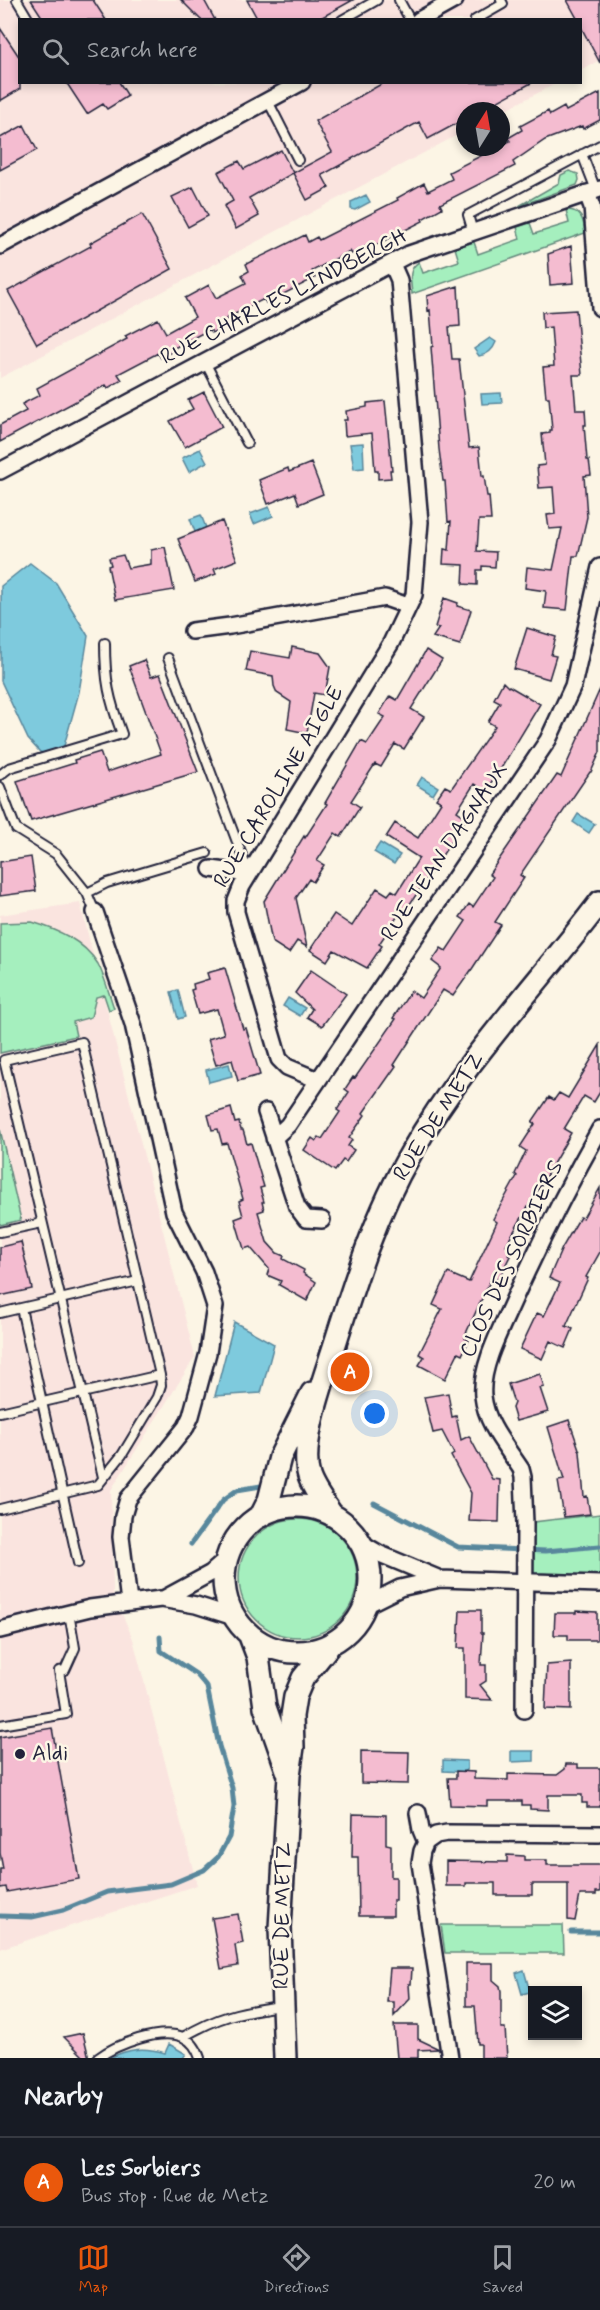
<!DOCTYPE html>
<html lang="en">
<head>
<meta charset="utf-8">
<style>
	:root { --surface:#171b24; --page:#242831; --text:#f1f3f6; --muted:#9ea1a6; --line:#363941; --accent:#ea580c }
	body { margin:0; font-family:Mynerve,sans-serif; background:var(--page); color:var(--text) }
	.controls { position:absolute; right:18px; bottom:18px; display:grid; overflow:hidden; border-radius:0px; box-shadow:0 3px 9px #0003 }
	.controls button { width:54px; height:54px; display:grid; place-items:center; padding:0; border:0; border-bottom:2px solid var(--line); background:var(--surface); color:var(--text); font:30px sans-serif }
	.compass { position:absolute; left:456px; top:102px; width:54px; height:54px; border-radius:50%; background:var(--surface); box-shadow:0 3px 9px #0003; rotate:11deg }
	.you { position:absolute; left:375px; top:1414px; width:21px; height:21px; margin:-15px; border:4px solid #fff; border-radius:50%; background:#1a73e8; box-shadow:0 0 0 9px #1a73e833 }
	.badge { display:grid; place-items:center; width:39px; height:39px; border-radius:50%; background:var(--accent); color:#fff; font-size:20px; font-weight:700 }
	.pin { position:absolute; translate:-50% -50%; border:3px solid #fff; box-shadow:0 2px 6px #0006 }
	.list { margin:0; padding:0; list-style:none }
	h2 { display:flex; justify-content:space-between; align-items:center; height:78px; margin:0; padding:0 24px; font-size:26px }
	h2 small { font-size:20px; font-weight:400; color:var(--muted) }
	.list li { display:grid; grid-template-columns:39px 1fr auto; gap:18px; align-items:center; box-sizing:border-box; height:90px; padding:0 24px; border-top:2px solid var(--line) }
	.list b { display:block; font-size:22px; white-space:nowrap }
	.list p { margin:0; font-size:20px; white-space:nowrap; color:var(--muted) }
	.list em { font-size:20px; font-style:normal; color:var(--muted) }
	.icon { flex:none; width:33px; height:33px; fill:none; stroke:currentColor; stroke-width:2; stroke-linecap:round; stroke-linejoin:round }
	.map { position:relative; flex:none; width:600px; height:2058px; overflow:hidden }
	.search { position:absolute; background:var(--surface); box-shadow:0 3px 9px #0003; left:18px; right:18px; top:18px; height:66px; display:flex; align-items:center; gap:15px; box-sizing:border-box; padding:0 21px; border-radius:0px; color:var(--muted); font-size:22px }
	.sheet { height:168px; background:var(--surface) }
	nav { display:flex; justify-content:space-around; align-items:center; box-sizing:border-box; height:84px; border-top:2px solid var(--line); background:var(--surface); font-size:16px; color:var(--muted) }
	nav a { display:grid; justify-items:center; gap:3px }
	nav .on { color:var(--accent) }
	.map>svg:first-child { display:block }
</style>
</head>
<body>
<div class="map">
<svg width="600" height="2058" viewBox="0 0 600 2058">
	<rect width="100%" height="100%" fill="#fcf5e5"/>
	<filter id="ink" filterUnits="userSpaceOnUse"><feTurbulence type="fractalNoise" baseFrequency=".0167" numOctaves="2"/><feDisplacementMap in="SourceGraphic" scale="12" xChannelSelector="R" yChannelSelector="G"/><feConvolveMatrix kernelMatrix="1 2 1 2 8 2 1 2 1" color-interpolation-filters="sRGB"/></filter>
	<g filter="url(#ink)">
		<path fill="#fae4df" d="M0 0H600V60L581 70 580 20H20V82L557 83 501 112 465 111V131L0 378Z
			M80 903 195 1357 111 1490 113 1593 133 1639 197 1885 0 1949V915Z"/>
		<path fill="#a5efbe" stroke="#64887c" stroke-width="1.5" d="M569 171 578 174 579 180 577 185 519 206 559 183 561 175Z
			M566 210C581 209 584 221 585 233L412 294C411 281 407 269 419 262L423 273 459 261 455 248 474 242 478 254 520 239 517 227 530 223 534 234 569 223Z
			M32 922C58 930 83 940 98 964 105 977 109 994 114 1008L109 1010 104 995 96 997 91 1017 73 1022 76 1036 0 1053V923Z
			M0 1129 21 1220 0 1225Z
			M600 1514V1582L525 1581V1523Z
			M239 1578a59 59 0 1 1 118 0a59 59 0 1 1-118 0Z
			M441 1925H563L564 1953H445Z"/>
		<path fill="#7ecadd" stroke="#59879c" stroke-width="1.5" d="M366 195 370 202 355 210 351 209V202Z
			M490 338 496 342C493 350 487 355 479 356L474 349Z
			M501 393 502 403 482 404 481 394Z
			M363 443 364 468 354 469 350 444Z
			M200 449 207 462 189 472 182 458Z
			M269 507 273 516 254 524 250 514Z
			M201 515 210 538 199 542 190 519Z
			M30 563 56 583 88 636 79 692 64 746 55 757 40 752 28 739 1 681V586Z
			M422 777 438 787 433 795 417 785Z
			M578 814 595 824 589 833 573 822Z
			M380 843 400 855 394 864 374 852Z
			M178 990 185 1017 178 1019 171 992Z
			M288 998 305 1008 300 1016 283 1006Z
			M229 1064 232 1076 209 1082 206 1070Z
			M234 1322 274 1344 261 1393 215 1396Z
			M511 1751H534V1761L511 1762Z
			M443 1760 467 1761V1769L463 1772 443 1771Z
			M524 1970 530 1992 522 1994 516 1973Z
			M169 2044 186 2054 183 2058H110C129 2048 145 2047 165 2053Z"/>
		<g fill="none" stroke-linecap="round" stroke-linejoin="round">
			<path stroke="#59879c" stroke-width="5" d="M374 1503 458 1547 546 1551 600 1546
				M191 1544 223 1500 237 1490 261 1486
				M0 1916 32 1917 63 1910 107 1892 171 1884 204 1870 218 1857 229 1837 234 1807 232 1788 219 1746 207 1687 196 1674 161 1651 160 1637
				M571 1932H600"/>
		</g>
		<path fill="#f4bcd0" stroke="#22223b" stroke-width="1.5" d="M31 0H93L106 20H44Z
			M181 0H204L215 20H201Z
			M247 0H353L317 20H258Z
			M567 0H600V63L580 25V20H578Z
			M0 28 20 58V89L0 101Z
			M66 82H119L128 96 107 109 103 104 87 114Z
			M385 82H533L480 111H465V119L428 139 419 122 322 175 329 188 307 200 293 173 332 152 315 121Z
			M600 93V120L583 129 582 126 545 140 513 162 515 166 440 204 442 208 422 219 423 221 372 247 371 244 352 254 350 251 312 271 315 278 266 303 264 299 227 318 230 323 212 333 210 329 174 348 175 350 161 358 158 353 118 374 122 380 108 388 106 385 0 442V425L26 411 22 404 40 395 37 388 127 339 125 336 158 319 166 333 195 317 185 298 209 285 216 298 246 283 242 275 249 271 246 264 305 235 308 242 317 237 319 240 398 200 397 198 424 183 428 191 452 179 449 172 510 141 508 138 522 130 520 126 548 111 550 115 564 107 566 111Z
			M24 125 37 150 0 170V138Z
			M281 150 293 173 249 198 259 216 236 229 224 206 233 201 218 172 239 161 244 169Z
			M193 187 208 216 188 227 172 197Z
			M142 214 172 269 37 344 8 291 91 246 90 243Z
			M571 246 574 283 550 285 548 254Z
			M458 286 460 326 449 327 452 359H459L469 448 479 447 482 476H484L487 496H489L491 520H479L477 551 496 552 495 567 482 566V570H477V585L463 584 464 565 443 564 444 549 449 550 451 521 448 522 445 481H443L439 449 431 347 433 346 430 310 428 311 427 296Z
			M576 310 582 375H573L576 410H585L586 425H584L587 460H589L591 475 584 476 587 517 578 556H573L567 610 544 608 546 591 525 588 527 567 553 570 562 528 549 529 547 515 555 514 553 487 539 488 537 466 545 465 542 434 550 433V430H552L549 397H546L543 367 554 366 551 327 543 328 542 312Z
			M204 392 222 427 185 447 170 421 193 409 188 400Z
			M385 401 392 470H390L391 478 378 479V471H375L372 433 345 436 344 420H347L346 411 367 407V403Z
			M311 463 323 494 299 504 295 493 268 504 259 480 288 468 289 472Z
			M222 521 237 560 214 569 216 574 195 582 178 539Z
			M165 547 174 590 115 600 108 566 111 565 109 558 123 555 128 568 151 564V550Z
			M444 598 458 603 457 606 471 610 460 645 433 637 439 628 435 627Z
			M527 628 556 637 551 655 556 656 549 679 514 669Z
			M292 647 320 653 330 667 325 695 314 693 307 733 287 729 291 702 277 693 274 686 273 676 246 671 250 651 290 658Z
			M426 650 442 660 411 709 424 717 404 749 395 744 381 767 375 764 351 801 360 807 341 837 335 833 317 861 324 865 313 882 309 879 296 898 307 947 297 941 289 953 272 942 264 901 304 836 305 838 327 804 325 803 361 741 367 744 385 717 379 714 390 696 397 700Z
			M144 660 151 677 160 674 198 772 31 821 17 781 75 763 74 760 100 752 107 772 161 754 129 666Z
			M503 682 508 687 509 686 540 704 500 770 485 791 474 784 457 811 467 818 402 916 399 914 379 944 382 946 367 968 334 950 327 961 310 950 334 914 352 926 377 888 388 895 392 890 397 893 419 858 386 837 395 823 418 838 441 802 436 799 445 786 451 789 495 726 488 722 500 702 494 699Z
			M600 689V752L591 772H590L520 875 524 878 495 922 501 925 472 969 453 996 443 990 403 1051 394 1065 396 1066 363 1113 365 1115 349 1138 352 1140 348 1146 354 1150 346 1162 343 1160 335 1171 304 1150 312 1138 316 1141 319 1137 322 1139 340 1112 337 1110 349 1092 345 1089 353 1077 355 1078 396 1019 393 1018 411 991 421 998 441 968 432 961 441 948 446 951 466 921 460 917 469 904 473 907 493 877 489 874 498 861 557 775 561 777Z
			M31 857 36 891 0 896V862Z
			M225 968 243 1029 246 1028 260 1075 238 1081 232 1060 216 1065 214 1059 208 1039 224 1034 217 1009 198 1014 191 990 194 989 193 984 209 979 207 973Z
			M311 970 346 994 322 1026 307 1017 312 1009 295 993Z
			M600 1045V1092L594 1102 584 1096 564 1129 571 1133 506 1245 511 1248 508 1255 510 1256 498 1280 492 1277 467 1331 465 1338 469 1340 462 1355 458 1353 445 1379 419 1365 424 1357 419 1354 442 1309 433 1305 448 1273 469 1282 497 1222 493 1219 517 1176 515 1174 526 1151 520 1147 535 1124 532 1122 549 1097 554 1100 559 1093 568 1098Z
			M231 1108 235 1123 239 1122 241 1130H243L247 1144 251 1143 264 1187 260 1188 264 1202H262L264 1210 258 1212 267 1242 277 1253 284 1256 283 1259 304 1270 303 1273 316 1282 307 1301 279 1285 281 1281 267 1275 269 1269 250 1247 244 1249 235 1219 243 1216 239 1201 243 1199 227 1143 222 1144 218 1129 212 1130 208 1115Z
			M600 1188V1252L586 1277 588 1278 566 1326 573 1329 565 1348 550 1341 542 1359 520 1349 537 1313 544 1316 560 1283 549 1278 562 1248 580 1217 583 1218Z
			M21 1242 32 1289 0 1296V1247Z
			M540 1374 544 1387 540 1388 548 1412 516 1421 512 1408 514 1403 508 1384Z
			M448 1393 452 1417 456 1416 461 1440 469 1436 492 1479 500 1480 499 1522 469 1521 471 1493 451 1456 454 1454 442 1431 433 1433 424 1397Z
			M569 1420 580 1452 584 1497 587 1496 590 1514 564 1517 558 1481 564 1480 548 1427Z
			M460 1610H481V1633H483L481 1665H486V1681L480 1685 492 1700 465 1699V1648H458Z
			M576 1611 597 1612V1640H568V1635H554L555 1613H576Z
			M571 1663V1710L545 1709 547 1665Z
			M52 1728 79 1879 7 1892 6 1887 0 1888V1869H3L0 1853V1737Z
			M361 1751 409 1752 408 1784 361 1783Z
			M566 1764H578V1768H600V1807H587V1803H582V1795H548V1810L530 1809V1805H522V1801H487V1806L450 1805 448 1778H456V1771L474 1772V1779L508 1780V1774L557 1775 565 1769Z
			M353 1814 386 1815V1844L391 1845V1877H396V1900H393V1916H359L358 1857H352Z
			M507 1855 524 1856V1860H547V1865H600V1892H596V1895H580L575 1921 568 1920V1884H532V1895H495V1883H466V1886H446V1861L507 1862Z
			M238 1914 243 1943 235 1945 238 1966 221 1969 212 1918Z
			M466 1963H493V1980L500 1986 501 1991V2028H505L507 2058H481V2044H478L475 2006H466Z
			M390 1968H412L411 1984H409L410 1999 394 2016V2002H387Z
			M394 2025H418V2039L439 2049 418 2050V2058H397Z
			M83 2033 89 2058H85L64 2037Z"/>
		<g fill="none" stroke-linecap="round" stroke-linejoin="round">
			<g stroke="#22223b" stroke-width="12">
				<path id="lane" d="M17 0 29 20
					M399 0 410 20
					M342 20 377 0
					M475 20 503 4 501 0
					M268 101 298 160
					M582 154 596 190
					M473 232 468 215 600 145
					M205 362 247 443
					M168 658 249 874
					M0 775 9 768 122 734C109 699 105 680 105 643
					M0 787 16 829 56 854 87 893 95 912
					M87 893 107 883 207 853
					M0 1232 42 1223
					M21 1308 138 1281
					M0 1313 21 1308 78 1563
					M0 1412 160 1375
					M0 1509 98 1485 122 1455 157 1397 161 1385 160 1375 82 1042 4 1060 103 1477
					M0 1725 66 1714 59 1671 65 1670 75 1648 69 1613
					M183 2037C219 2016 239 2012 280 2006
					M98 2058C117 2044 159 2028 183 2037 192 2041 197 2049 200 2058"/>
			</g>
			<g stroke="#22223b" stroke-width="20">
				<path id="street" d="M419 20 455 0
					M587 193 592 207 600 308
					M0 246 302 82
					M0 471 409 254 600 189
					M192 631 230 626 385 598 408 606
					M211 869 249 874
					M95 912 133 1024 174 1212 204 1272 215 1306 208 1353 191 1416 186 1427 128 1499 123 1516 121 1537 129 1602
					M318 1080 287 1067 279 1059 236 912V901L242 886 391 643 414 595 420 522 399 280 392 264
					M266 1112 297 1207 306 1219 322 1220
					M274 1138 288 1125 548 740 573 686 600 567
					M361 1543 380 1554 440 1579
					M165 1598 211 1573 226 1560
					M366 1605 400 1588 440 1579 600 1584
					M0 1630 90 1608 161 1599 196 1605 234 1617
					M524 1710 525 1523 523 1477 521 1469C506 1446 486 1424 483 1396 480 1366 503 1325 515 1297 541 1240 569 1184 600 1129
					M418 1813 421 1830 426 1842 422 1851 420 1863 450 2058
					M426 1842 436 1835 447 1833 600 1834"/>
			</g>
			<g stroke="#22223b" stroke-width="26">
				<path id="secondary" d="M224 1579a73 73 0 1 1 146 0a73 73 0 1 1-146 0Z
					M332 1515C324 1503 313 1489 309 1476 299 1444 324 1379 334 1347 355 1280 376 1213 411 1153 463 1062 537 985 600 902
					M261 1516 269 1500 280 1457 312 1393
					M250 1636 258 1657 265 1707 287 1770
					M285 2058 280 1928 289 1775 293 1747 292 1716 295 1697 303 1678 329 1646"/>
			</g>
			<use href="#lane" stroke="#fcf5e5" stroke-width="8"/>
			<use href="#street" stroke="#fcf5e5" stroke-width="15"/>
			<use href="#secondary" stroke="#fcf5e5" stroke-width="21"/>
		</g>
	</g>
	<circle fill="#22223b" stroke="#fcf5e5" stroke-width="2" cx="20" cy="1754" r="6"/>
	<g text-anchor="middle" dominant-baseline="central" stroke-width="5" stroke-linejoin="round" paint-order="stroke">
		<g font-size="22" fill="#22223b" stroke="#fcf5e5">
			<text transform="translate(284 297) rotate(-27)">RUE CHARLES LINDBERGH</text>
			<text transform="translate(279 787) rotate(-59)">RUE CAROLINE AIGLE</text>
			<text transform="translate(445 852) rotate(-56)">RUE JEAN DAGNAUX</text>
			<text transform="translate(439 1117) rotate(-57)">RUE DE METZ</text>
			<text transform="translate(512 1259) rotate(-65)">CLOS DES SORBIERS</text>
			<text transform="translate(283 1916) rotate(-89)">RUE DE METZ</text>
		</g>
		<g font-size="22" fill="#22223b" stroke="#fcf5e5" text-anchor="start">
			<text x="32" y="1754">Aldi</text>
		</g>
	</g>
</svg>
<div class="controls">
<button><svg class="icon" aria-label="layers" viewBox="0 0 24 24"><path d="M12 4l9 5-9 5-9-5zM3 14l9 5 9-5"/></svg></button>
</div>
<svg class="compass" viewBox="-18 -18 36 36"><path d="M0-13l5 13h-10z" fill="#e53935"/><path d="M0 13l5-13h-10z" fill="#9ea1a6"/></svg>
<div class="you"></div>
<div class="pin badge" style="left:350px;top:1372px">A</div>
<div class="search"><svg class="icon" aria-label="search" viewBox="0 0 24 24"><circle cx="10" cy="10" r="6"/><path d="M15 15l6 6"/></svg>Search here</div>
</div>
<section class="sheet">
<h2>Nearby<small></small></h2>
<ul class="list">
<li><span class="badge">A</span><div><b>Les Sorbiers</b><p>Bus stop · Rue de Metz</p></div><em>20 m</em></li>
</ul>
</section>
<nav>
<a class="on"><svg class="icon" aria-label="map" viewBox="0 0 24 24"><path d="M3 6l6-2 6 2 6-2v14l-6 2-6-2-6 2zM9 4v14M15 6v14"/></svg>Map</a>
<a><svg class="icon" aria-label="directions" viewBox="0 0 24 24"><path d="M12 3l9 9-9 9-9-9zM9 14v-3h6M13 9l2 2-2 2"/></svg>Directions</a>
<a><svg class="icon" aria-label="saved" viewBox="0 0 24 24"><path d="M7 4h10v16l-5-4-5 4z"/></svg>Saved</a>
</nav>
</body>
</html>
